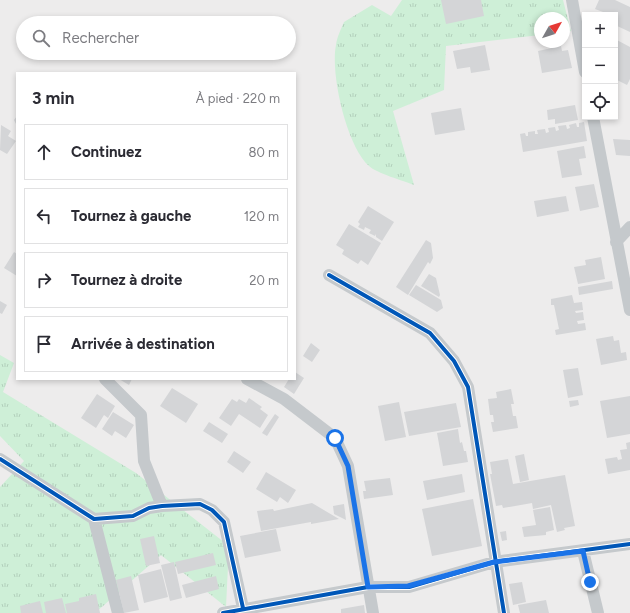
<!DOCTYPE html>
<html lang="fr">
<head>
<meta charset="utf-8">
<style>
	:root { --surface:#fff; --page:#f2f2f3; --text:#2b2b33; --muted:#7c7c81; --line:#e1e1e2 }
	body { margin:0; font-family:Figtree,sans-serif; background:var(--page); color:var(--text) }
	.controls { position:absolute; right:12px; top:12px; display:grid; overflow:hidden; border-radius:0px; box-shadow:0 2px 6px #0003 }
	.controls button { width:36px; height:36px; display:grid; place-items:center; padding:0; border:0; border-bottom:1px solid var(--line); background:var(--surface); color:var(--text); font:20px sans-serif }
	.compass { position:absolute; left:534px; top:12px; width:36px; height:36px; border-radius:50%; background:var(--surface); box-shadow:0 2px 6px #0003; rotate:51deg }
	.stop { position:absolute; width:12px; height:12px; margin:-9px; border:3px solid #1a73e8; border-radius:50%; background:#fff }
	.stop.end { background:#1a73e8; border-color:#fff; box-shadow:0 1px 4px #0008 }
	.list { margin:0; padding:0; list-style:none }
	h2 { display:flex; justify-content:space-between; align-items:center; height:52px; margin:0; padding:0 16px; font-size:17px }
	h2 small { font-size:13px; font-weight:400; color:var(--muted) }
	.list li { display:grid; grid-template-columns:26px 1fr auto; gap:12px; align-items:center; box-sizing:border-box; height:56px; margin:0 8px 8px; padding:0 8px; border:1px solid var(--line); border-radius:0px }
	.list b { display:block; font-size:15px; white-space:nowrap }
	.list em { font-size:13px; font-style:normal; color:var(--muted) }
	.icon { flex:none; width:22px; height:22px; fill:none; stroke:currentColor; stroke-width:2; stroke-linecap:round; stroke-linejoin:round }
	.map { position:relative; flex:none; width:630px; height:613px; overflow:hidden }
	.search { position:absolute; background:var(--surface); box-shadow:0 2px 6px #0003; left:16px; top:16px; width:280px; height:44px; display:flex; align-items:center; gap:10px; box-sizing:border-box; padding:0 14px; border-radius:22px; color:var(--muted); font-size:15px }
	.panel { position:absolute; background:var(--surface); box-shadow:0 2px 6px #0003; left:16px; top:72px; width:280px; height:308px; border-radius:0px }
	.map>svg:first-child { display:block }
</style>
</head>
<body>
<div class="map">
<svg width="630" height="613" viewBox="0 0 630 613">
	<defs>
		<pattern id="grass-tufts" width="24" height="20" patternUnits="userSpaceOnUse"><rect width="24" height="20" fill="#ceefd7"/><path d="M3 7l-1-3M5 7V3M7 7l1-3M15 17l-1-3M17 17v-4M19 17l1-3" fill="none" stroke="#b2cfbb"/></pattern>
	</defs>
	<rect width="100%" height="100%" fill="#edecec"/>
	<path fill="url(#grass-tufts)" d="M402 0H563L571 31 564 32V18H540V35L446 46 444 90 393 111 414 185C404 181 376 173 369 166 347 147 330 74 336 45 337 37 341 29 344 22L372 5 391 16Z
		M0 355 14 363 3 392 136 473 229 546 226 607 161 555 95 613H0V487L24 461 0 436Z"/>
	<path fill="#d4d5d7" d="M441 0H481L484 16 446 24Z
		M599 0H615L630 7V32L615 25 617 21 615 15H604L602 14 603 12 595 9Z
		M615 39 630 47V79L627 85 615 79Z
		M485 45 490 70 471 73 470 67 457 69 453 51Z
		M561 46 562 51 568 50 572 68 542 73 538 51Z
		M575 105 578 120 555 124V119L548 120 547 110Z
		M461 108 465 130 435 135 431 113Z
		M17 116V126L14 120Z
		M584 122 587 141 523 152 520 134 525 133 526 136H528V132L535 131V134H538L537 130 545 129 546 133 549 132 548 128 555 127 556 131 559 130 558 126 566 125 567 129 570 128 569 125 576 123 577 127H579V123Z
		M1 125 11 131 8 136 16 141 7 154 0 150Z
		M613 139 630 140V156L616 155Z
		M584 146 586 158 579 159 582 175 562 178 557 151Z
		M594 184 599 207 580 211 575 187Z
		M566 196 569 211 537 217 534 201Z
		M368 206 394 222 382 241 376 237V234L375 236 369 233 371 230 365 227 364 230 358 227 360 224 358 222Z
		M349 224 381 243 368 265 361 260 358 264 342 254 344 250 336 245Z
		M426 240 431 243 433 258 430 264 428 262 408 295 396 287Z
		M14 252 17 254V276L4 268Z
		M601 257 605 279 578 284 574 267 586 265 585 260Z
		M429 274 436 278 440 295 439 297 421 286Z
		M612 281 613 289 579 295 578 287Z
		M416 285 441 300 443 308 437 312 409 295Z
		M572 295 574 303 582 302 583 310 575 311 576 313 583 312 584 320 577 321 578 324 585 323 586 330 556 335 555 330 559 329 554 305H551V299Z
		M0 301 7 305 2 314 0 313Z
		M613 336 614 341 619 340 621 353 626 352 627 360 601 365 596 339Z
		M311 343 320 350 312 362 303 356Z
		M578 368 583 395 568 398 563 370Z
		M295 372 304 378 294 394 284 387 289 379H295Z
		M119 379H132L129 385Z
		M172 388 198 404 186 423 160 406Z
		M511 389 514 404H511L513 416H516L518 428 493 432 491 422H494L493 415H490L488 399 497 398 496 392Z
		M97 394 115 406 108 418 104 415 96 428 81 418Z
		M630 396V434L607 438 600 401Z
		M249 398 262 407 260 409 268 415 260 428 239 414 231 426 219 418 232 399 237 402 239 399 246 403Z
		M578 400 579 405 570 407 569 401Z
		M399 402 406 437 385 441 378 406Z
		M456 403 461 427 409 436 404 412Z
		M113 412 134 425 126 438 115 431 112 436 102 429Z
		M275 414 279 417 267 436 262 433Z
		M209 422 228 434 222 443 203 431Z
		M458 429 460 443 462 442 464 451H466L468 462 443 466 437 433Z
		M630 442V470L608 474 605 459 617 457 618 460 622 459 620 450 627 449 626 443Z
		M234 451 251 462 243 473 227 462Z
		M524 454 529 480 520 482 515 456Z
		M508 459 513 484 565 475 575 526 564 528 565 530 557 532 551 505 533 509 532 503 503 508 502 505 496 506 490 474H492L490 462Z
		M266 472 296 490 288 503 280 497 277 502 256 489Z
		M462 474 465 492 427 500 423 481Z
		M390 478 393 495 364 499 363 491H366L364 481Z
		M473 499 482 546 432 556 422 509Z
		M312 503 339 519 311 524V522L261 531 257 511 273 509 274 511Z
		M344 504 346 520 334 514 333 506Z
		M550 507 554 530 546 532V535L524 537 522 527 536 525 533 510Z
		M276 529 281 551 245 558 240 536Z
		M506 531 507 540 502 541 500 532Z
		M154 536 160 563 146 566 140 539Z
		M213 553 216 565 178 574 175 562Z
		M174 562 182 598 170 601 161 565Z
		M161 569 168 597 144 603 138 575Z
		M131 576 139 610 124 613 116 580Z
		M216 576 219 589 186 598 182 585Z
		M522 582 526 602 513 605 509 584Z
		M96 594 100 613H67L65 604 79 601V598Z
		M62 598 66 613H46L44 602Z
		M546 600 549 613H520L518 605Z
		M40 601 43 613H21L20 606Z
		M364 605 365 613H341V609Z"/>
	<g fill="none" stroke-linecap="round" stroke-linejoin="round">
		<path stroke="#c5c9cc" stroke-width="12" d="M572 0 585 72
			M593 117 630 310
			M616 242 630 227
			M329 275 430 333 454 361 468 387 504 613
			M105 379 141 415 144 461 162 506
			M247 379 284 399 335 438 348 466 373 613
			M0 459 94 519 133 516 149 508 162 506 200 504 212 510 224 522 243 608
			M94 519 118 613
			M583 551 598 613
			M223 613 368 587H409L494 562 630 544"/>
		<g stroke="#fff" stroke-width="6">
			<path id="cycleway" d="M329 275 430 333 454 361 468 387 504 613
				M0 459 94 519 133 516 149 508 162 506 200 504 212 510 224 522 243 608
				M223 613 368 587H409L494 562 630 544"/>
		</g>
		<use href="#cycleway" stroke="#0057b8" stroke-width="4"/>
	</g>
	<g fill="none" stroke-linecap="round" stroke-linejoin="round">
		<path stroke="#1a73e8" stroke-width="5" d="M335 438 348 466 368 587 408 586 494 562 583 551 590 582"/>
	</g>
</svg>
<div class="controls">
<button>+</button>
<button>−</button>
<button><svg class="icon" aria-label="locate" viewBox="0 0 24 24"><circle cx="12" cy="12" r="6"/><path d="M12 2v4M12 18v4M2 12h4M18 12h4"/></svg></button>
</div>
<svg class="compass" viewBox="-18 -18 36 36"><path d="M0-13l5 13h-10z" fill="#e53935"/><path d="M0 13l5-13h-10z" fill="#7c7c81"/></svg>
<div class="stop" style="left:335px;top:438px"></div>
<div class="stop end" style="left:590px;top:582px"></div>
<div class="search"><svg class="icon" aria-label="search" viewBox="0 0 24 24"><circle cx="10" cy="10" r="6"/><path d="M15 15l6 6"/></svg>Rechercher</div>
<section class="panel">
<h2>3 min<small>À pied · 220 m</small></h2>
<ul class="list">
<li><svg class="icon" aria-label="ahead" viewBox="0 0 24 24"><path d="M12 20V5M6 11l6-6 6 6"/></svg><div><b>Continuez</b></div><em>80 m</em></li>
<li><svg class="icon" aria-label="left" viewBox="0 0 24 24"><path d="M17 20v-9H6M10 6l-5 5 5 5"/></svg><div><b>Tournez à gauche</b></div><em>120 m</em></li>
<li><svg class="icon" aria-label="right" viewBox="0 0 24 24"><path d="M7 20v-9h11M14 6l5 5-5 5"/></svg><div><b>Tournez à droite</b></div><em>20 m</em></li>
<li><svg class="icon" aria-label="arrive" viewBox="0 0 24 24"><path d="M6 21V4h12l-3 4 3 4H6"/></svg><div><b>Arrivée à destination</b></div></li>
</ul>
</section>
</div>
</body>
</html>
